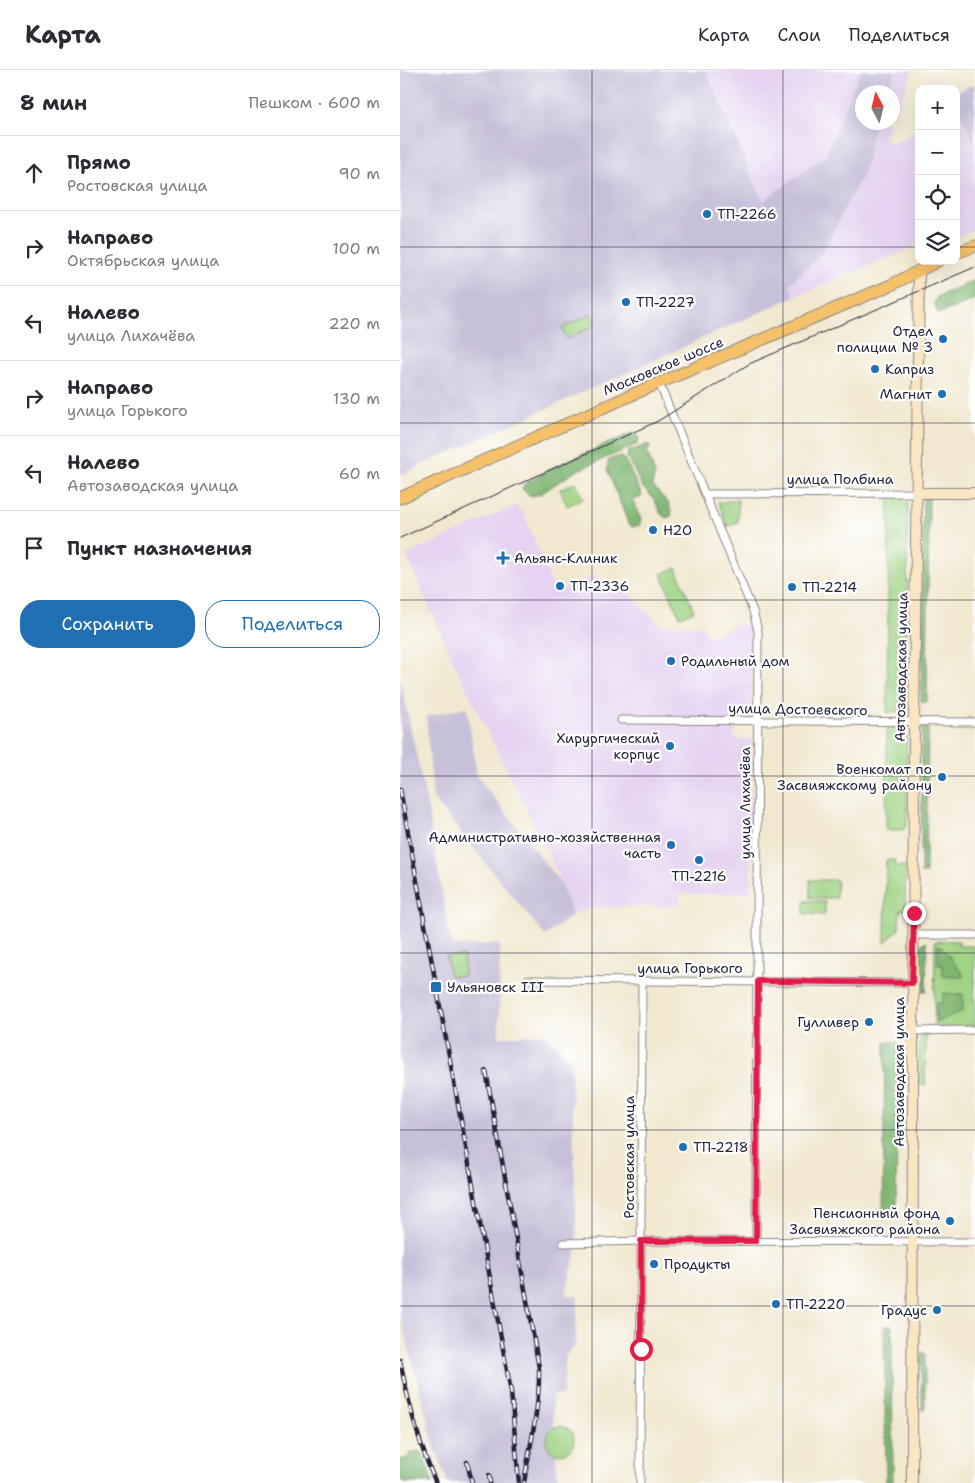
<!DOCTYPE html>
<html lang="ru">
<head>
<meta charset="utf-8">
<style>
	:root { --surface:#fff; --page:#f7f7f7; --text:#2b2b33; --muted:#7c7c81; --line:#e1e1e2; --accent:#1f6fb2 }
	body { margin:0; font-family:"Shantell Sans",sans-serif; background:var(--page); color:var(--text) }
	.controls { position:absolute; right:15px; top:15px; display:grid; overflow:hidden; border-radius:10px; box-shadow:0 5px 20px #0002 }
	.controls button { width:45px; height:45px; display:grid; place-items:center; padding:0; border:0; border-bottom:1px solid var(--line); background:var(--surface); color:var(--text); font:25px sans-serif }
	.compass { position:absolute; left:455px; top:15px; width:45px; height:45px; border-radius:50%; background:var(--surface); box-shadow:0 5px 20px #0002; rotate:353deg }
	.stop { position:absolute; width:15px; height:15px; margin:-11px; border:4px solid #e11d48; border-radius:50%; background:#fff }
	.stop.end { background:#e11d48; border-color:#fff; box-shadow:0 1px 5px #0008 }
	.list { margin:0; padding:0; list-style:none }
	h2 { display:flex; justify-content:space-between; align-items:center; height:65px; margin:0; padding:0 20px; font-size:21px }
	h2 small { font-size:16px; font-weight:400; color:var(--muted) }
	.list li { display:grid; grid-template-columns:32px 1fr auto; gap:15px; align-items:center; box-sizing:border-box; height:75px; padding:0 20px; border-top:1px solid var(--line) }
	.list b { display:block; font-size:19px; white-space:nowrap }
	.list p { margin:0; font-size:16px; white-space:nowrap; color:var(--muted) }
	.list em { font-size:16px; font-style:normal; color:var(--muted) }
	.actions { display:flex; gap:10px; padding:15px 20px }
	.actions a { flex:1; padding:11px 0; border:1px solid var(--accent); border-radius:20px; text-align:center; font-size:18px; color:var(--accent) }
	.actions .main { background:var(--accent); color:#fff }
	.icon { flex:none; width:28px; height:28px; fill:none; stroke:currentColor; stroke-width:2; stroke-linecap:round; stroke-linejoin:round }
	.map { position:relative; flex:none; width:575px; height:1413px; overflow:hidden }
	header { display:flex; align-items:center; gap:30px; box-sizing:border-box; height:70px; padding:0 25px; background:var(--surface); border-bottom:1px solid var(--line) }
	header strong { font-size:24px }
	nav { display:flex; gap:28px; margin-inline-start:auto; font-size:18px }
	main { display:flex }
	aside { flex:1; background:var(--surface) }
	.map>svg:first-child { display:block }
</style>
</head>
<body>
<header>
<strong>Карта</strong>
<nav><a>Карта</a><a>Слои</a><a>Поделиться</a></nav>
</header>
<main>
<aside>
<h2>8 мин<small>Пешком · 600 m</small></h2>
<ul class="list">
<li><svg class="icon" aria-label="ahead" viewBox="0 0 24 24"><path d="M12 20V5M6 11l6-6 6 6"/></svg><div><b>Прямо</b><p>Ростовская улица</p></div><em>90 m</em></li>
<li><svg class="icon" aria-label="right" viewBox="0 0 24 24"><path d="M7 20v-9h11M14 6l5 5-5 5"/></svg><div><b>Направо</b><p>Октябрьская улица</p></div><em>100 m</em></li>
<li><svg class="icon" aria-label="left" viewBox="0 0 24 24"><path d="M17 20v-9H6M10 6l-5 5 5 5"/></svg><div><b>Налево</b><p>улица Лихачёва</p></div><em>220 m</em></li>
<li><svg class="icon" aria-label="right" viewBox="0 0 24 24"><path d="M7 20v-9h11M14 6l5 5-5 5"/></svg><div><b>Направо</b><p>улица Горького</p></div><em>130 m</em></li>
<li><svg class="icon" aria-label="left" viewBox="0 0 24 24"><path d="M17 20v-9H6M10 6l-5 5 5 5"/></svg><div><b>Налево</b><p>Автозаводская улица</p></div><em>60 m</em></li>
<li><svg class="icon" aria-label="arrive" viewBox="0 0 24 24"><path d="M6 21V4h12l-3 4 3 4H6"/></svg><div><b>Пункт назначения</b></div></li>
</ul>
<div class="actions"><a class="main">Сохранить</a><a>Поделиться</a></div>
</aside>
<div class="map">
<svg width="575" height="1413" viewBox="0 0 575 1413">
	<rect width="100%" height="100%" fill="#fff"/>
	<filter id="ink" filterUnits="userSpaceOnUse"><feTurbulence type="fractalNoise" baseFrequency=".02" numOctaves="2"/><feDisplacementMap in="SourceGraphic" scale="10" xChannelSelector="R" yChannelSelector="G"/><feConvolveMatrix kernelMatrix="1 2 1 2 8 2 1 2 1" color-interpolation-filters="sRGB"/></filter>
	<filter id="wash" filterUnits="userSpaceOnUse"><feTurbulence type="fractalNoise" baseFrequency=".0096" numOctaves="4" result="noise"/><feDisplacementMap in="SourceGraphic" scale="20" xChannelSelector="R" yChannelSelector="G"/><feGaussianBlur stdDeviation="1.12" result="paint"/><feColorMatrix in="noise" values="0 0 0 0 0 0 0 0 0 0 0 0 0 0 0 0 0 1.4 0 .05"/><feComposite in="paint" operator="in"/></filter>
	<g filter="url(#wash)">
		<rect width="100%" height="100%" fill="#f1e8cf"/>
		<path fill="#e5d3f1" d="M306 0H461L425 86 363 131Z
			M496 0H513L493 48 492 22H487Z
			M560 42 575 75V159L556 167V44Z
			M475 53H491L484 67 490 74 519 61V175L394 227 389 215 422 183 464 101Z
			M116 435 125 446 155 522 195 505 203 522 225 519 262 556 301 555 309 566 341 553 352 559 351 647H335L334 651 335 669H352L353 710H348V715H351V823L280 824V836L194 837 172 845 155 798 60 606 6 485Z"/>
		<path fill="#c7c0d9" d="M0 0H306L363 131 425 86 461 0H496L487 22H462V52L475 53 464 101 422 183 389 215 394 227 0 405Z
			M575 14V75L560 42 556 29V22Z
			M0 607 27 735 51 876 100 874 99 967 146 964 171 990 177 1177 166 1225 178 1226 175 1277 166 1285 163 1325H152L158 1413H48L35 1379 0 1244Z
			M67 637 77 706 161 814 172 845 145 866 33 728 26 646Z"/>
		<path fill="#a0d384" stroke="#617a60" d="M191 244 196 255 167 269 162 258Z
			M176 412 183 429 167 436 160 419Z
			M489 424C498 425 507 423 508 435L506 634H503V640L487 643Z
			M338 430V452L328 457 318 432Z
			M276 498 294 541 280 547 261 504Z
			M487 657 502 659 507 667V756L503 760H486Z
			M486 790H495V796H506L505 840H500L499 859 485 873Z
			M410 810H437L436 828H410Z
			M404 831H425V845L404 844Z
			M535 871H559V876H575V957H534Z
			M46 886H64V906H50Z
			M526 964 525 1015 519 1014V971L522 965Z
			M146 1370a14 14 0 1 1 28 0a14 14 0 1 1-28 0Z"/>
		<path fill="#80b572" stroke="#516c56" d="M575 210V229L538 244 534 232 538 226Z
			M232 363H236L239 367 238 374 176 401 140 424 131 426 122 419 124 414 156 396Z
			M248 374 251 377 247 382 255 404 252 415 269 434 272 444 271 446 266 448 261 444 254 429 243 418 227 387 228 382Z
			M216 387H222L225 390 242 425 240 428 232 430C236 439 243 445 240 455L232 457 228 453 207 399 208 391Z
			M523 426 529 427 527 632H521Z
			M522 658H528L526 803H521Z
			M527 871 526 921H519L520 881 522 874Z
			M538 875 541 876 563 904V907H549V906H543V895H538Z
			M543 923 563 924V941L536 952V933H543Z
			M485 972H498L496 1148H483Z
			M484 1256H492L493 1413H486Z
			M522 1282 525 1284V1339L522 1341 521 1284Z
			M19 1381 23 1385 33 1413H4L0 1409V1390L7 1388 12 1382Z"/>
	</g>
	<g filter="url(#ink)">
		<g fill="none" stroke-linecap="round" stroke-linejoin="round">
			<g stroke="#8a8585" stroke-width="9">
				<path id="street" d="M259 313 353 541 358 561 356 1171
					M305 424 516 423
					M221 650 575 652
					M513 865H575
					M127 910 513 913
					M512 961 575 960
					M163 1173 241 1171 575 1172
					M240 1413 242 911"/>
			</g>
			<g stroke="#8a8585" stroke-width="12">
				<path id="secondary" d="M516 423H575
					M512 1413 514 652 519 201"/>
			</g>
			<g stroke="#8a8585" stroke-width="13">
				<path id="primary" d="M556 183 575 176
					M0 428 245 319 491 215 538 191"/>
			</g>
			<use href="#street" stroke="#fff" stroke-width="7"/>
			<use href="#secondary" stroke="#fbe6c4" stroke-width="10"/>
			<use href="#primary" stroke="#f5c16b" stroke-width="11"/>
			<path stroke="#22223b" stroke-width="1" d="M0 468 258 351 349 294 575 197"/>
			<g stroke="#22223b" stroke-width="4.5">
				<path id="rail" d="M0 719 111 1322 119 1413
					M86 1001 139 1298C140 1337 130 1375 124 1413
					M0 1290C8 1332 18 1373 36 1413
					M67 1392 72 1413
					M89 1405 90 1413"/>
			</g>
			<use href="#rail" stroke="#fff" stroke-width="2.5" stroke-dasharray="8" stroke-linecap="butt"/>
		</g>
	</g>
	<g fill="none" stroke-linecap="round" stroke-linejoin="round" filter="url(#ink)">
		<path stroke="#e11d48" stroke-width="6" d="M241 1279V1171H356L358 911 512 913 514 843"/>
	</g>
	<path fill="none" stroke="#22223b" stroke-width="1" stroke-opacity="0.55" d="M192 0V1413M383 0V1413M0 177H519M556 177H575M0 353H575M0 530H575M0 706H575M0 883H575M0 1060H575M0 1236H575"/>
	<g fill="#1f6fb2" stroke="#fff" stroke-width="2">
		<circle cx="307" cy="144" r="5"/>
		<circle cx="226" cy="232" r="5"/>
		<circle cx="543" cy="269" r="5"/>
		<circle cx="475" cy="299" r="5"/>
		<circle cx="542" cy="324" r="5"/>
		<circle cx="253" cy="460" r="5"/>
		<path d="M100.5 480.5h5v5h5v5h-5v5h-5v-5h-5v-5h5z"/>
		<circle cx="160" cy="516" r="5"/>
		<circle cx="392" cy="517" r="5"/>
		<circle cx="271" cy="591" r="5"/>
		<circle cx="270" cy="676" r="5"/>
		<circle cx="542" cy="707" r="5"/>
		<circle cx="271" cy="775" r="5"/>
		<circle cx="299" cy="790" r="5"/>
		<rect x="30" y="911" width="12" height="12" rx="2.5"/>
		<circle cx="469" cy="952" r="5"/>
		<circle cx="283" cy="1077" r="5"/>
		<circle cx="550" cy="1151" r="5"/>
		<circle cx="254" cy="1194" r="5"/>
		<circle cx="376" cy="1234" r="5"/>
		<circle cx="537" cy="1240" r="5"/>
	</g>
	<g text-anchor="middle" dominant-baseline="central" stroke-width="4.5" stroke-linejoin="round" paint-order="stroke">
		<g font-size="14" fill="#22223b" stroke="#fff" text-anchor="start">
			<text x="317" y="144">ТП-2266</text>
			<text x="236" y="232">ТП-2227</text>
			<text x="533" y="261" text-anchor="end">Отдел<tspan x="533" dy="16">полиции № 3</tspan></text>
			<text x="485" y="299">Каприз</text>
			<text x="532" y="324" text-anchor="end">Магнит</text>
			<text x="263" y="460">H2O</text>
			<text x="114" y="488">Альянс-Клиник</text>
			<text x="170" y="516">ТП-2336</text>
			<text x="402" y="517">ТП-2214</text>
			<text x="281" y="591">Родильный дом</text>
			<text x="260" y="668" text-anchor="end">Хирургический<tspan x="260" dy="16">корпус</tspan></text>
			<text x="532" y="699" text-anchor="end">Военкомат по<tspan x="532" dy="16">Засвияжскому району</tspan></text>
			<text x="261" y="767" text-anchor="end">Административно-хозяйственная<tspan x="261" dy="16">часть</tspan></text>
			<text x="299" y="806" text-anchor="middle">ТП-2216</text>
			<text x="47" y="917">Ульяновск III</text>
			<text x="459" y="952" text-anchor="end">Гулливер</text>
			<text x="293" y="1077">ТП-2218</text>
			<text x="540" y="1143" text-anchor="end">Пенсионный фонд<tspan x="540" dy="16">Засвияжского района</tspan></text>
			<text x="264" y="1194">Продукты</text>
			<text x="386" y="1234">ТП-2220</text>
			<text x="527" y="1240" text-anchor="end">Градус</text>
		</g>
		<g font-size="14" fill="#22223b" stroke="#fff">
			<text transform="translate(263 296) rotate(-23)">Московское шоссе</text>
			<text x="440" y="409">улица Полбина</text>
			<text transform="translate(501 597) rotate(-89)">Автозаводская улица</text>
			<text transform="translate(398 639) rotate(1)">улица Достоевского</text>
			<text transform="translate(345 733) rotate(-90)">улица Лихачёва</text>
			<text x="290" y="898">улица Горького</text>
			<text transform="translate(499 1002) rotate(-90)">Автозаводская улица</text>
			<text transform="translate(229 1087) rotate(-90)">Ростовская улица</text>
		</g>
	</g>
</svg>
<div class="controls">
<button>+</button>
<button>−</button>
<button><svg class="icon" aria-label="locate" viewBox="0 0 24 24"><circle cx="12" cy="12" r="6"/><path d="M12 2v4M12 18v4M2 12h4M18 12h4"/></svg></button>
<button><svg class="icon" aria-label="layers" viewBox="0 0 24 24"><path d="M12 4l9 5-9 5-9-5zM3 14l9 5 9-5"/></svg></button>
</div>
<svg class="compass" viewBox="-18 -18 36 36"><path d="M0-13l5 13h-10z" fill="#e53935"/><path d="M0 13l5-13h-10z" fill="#7c7c81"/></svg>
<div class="stop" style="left:241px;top:1279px"></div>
<div class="stop end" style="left:514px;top:843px"></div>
</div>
</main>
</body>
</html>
